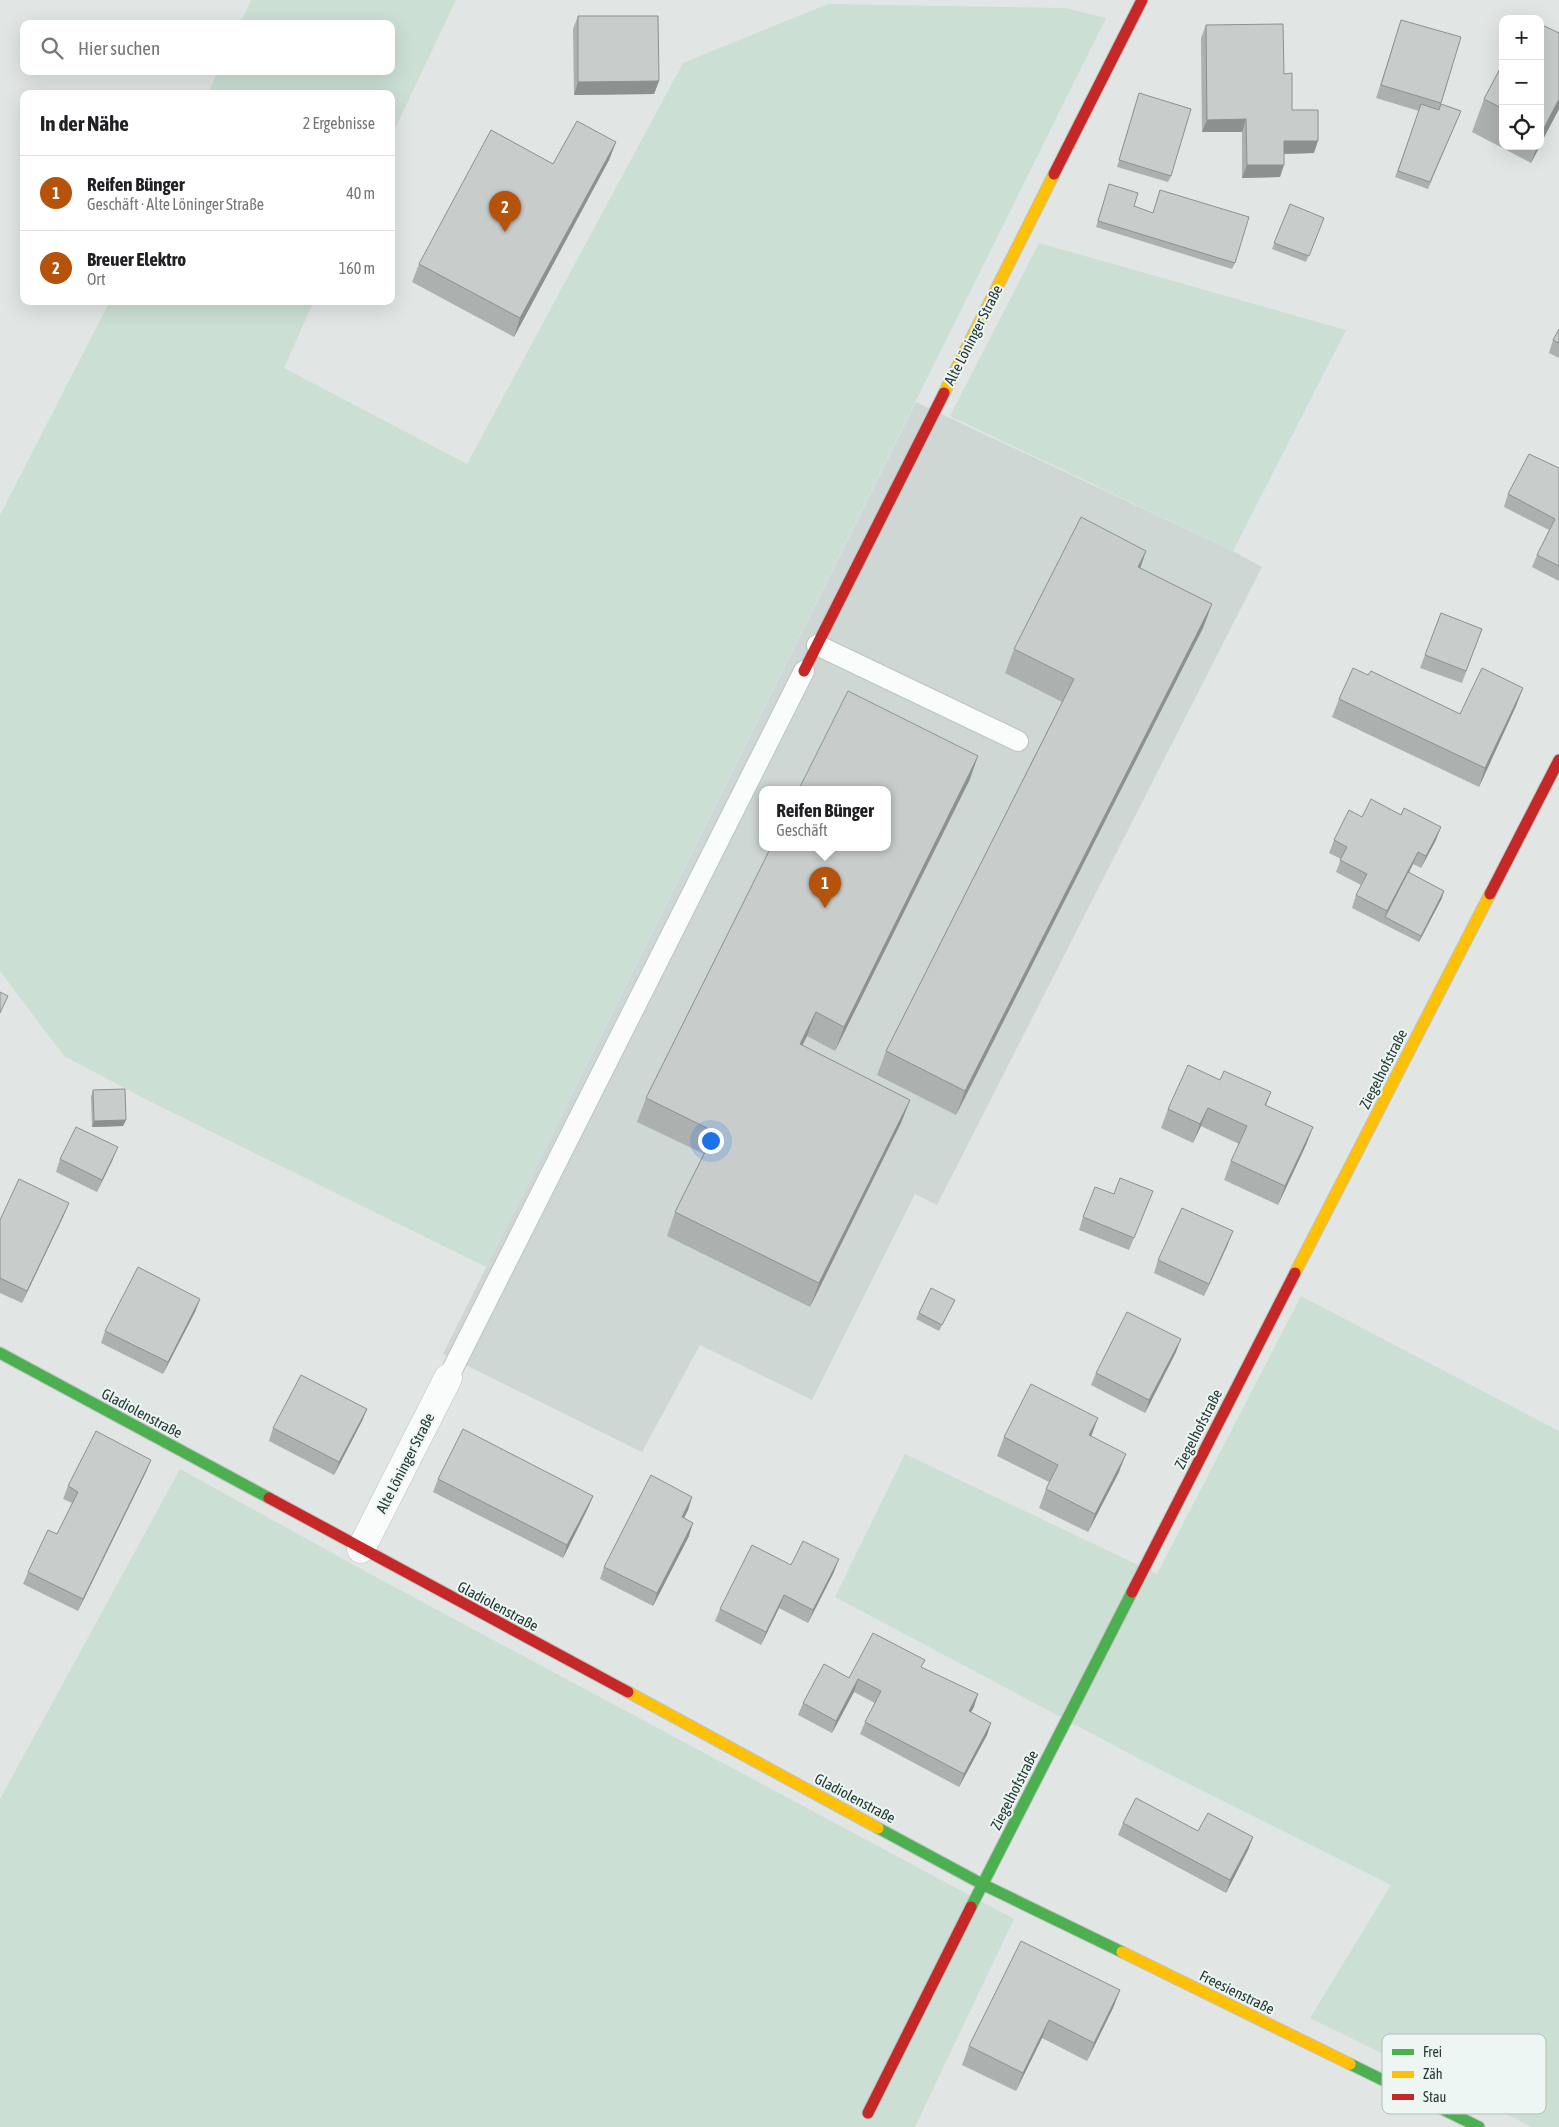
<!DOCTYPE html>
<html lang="de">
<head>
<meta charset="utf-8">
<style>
	:root { --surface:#fff; --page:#f2f2f2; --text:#202124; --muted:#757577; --line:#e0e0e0; --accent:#b45309 }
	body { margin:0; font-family:"Asap Condensed",sans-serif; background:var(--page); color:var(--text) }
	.controls { position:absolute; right:15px; top:15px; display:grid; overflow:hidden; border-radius:10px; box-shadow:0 5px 20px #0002 }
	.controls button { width:45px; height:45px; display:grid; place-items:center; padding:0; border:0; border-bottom:1px solid var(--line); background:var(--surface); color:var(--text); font:25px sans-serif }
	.you { position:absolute; left:710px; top:1140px; width:18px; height:18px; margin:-12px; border:4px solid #fff; border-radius:50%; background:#1a73e8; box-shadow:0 0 0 8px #1a73e833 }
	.badge { display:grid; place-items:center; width:32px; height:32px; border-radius:50%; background:var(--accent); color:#fff; font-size:16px; font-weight:700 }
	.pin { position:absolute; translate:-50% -41px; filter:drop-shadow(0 1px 2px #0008) }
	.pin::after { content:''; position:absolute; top:26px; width:18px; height:15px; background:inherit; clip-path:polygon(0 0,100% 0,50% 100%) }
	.popup { position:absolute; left:759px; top:786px; width:132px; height:65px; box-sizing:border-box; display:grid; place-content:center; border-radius:10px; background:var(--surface); filter:drop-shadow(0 1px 4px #0005); font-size:16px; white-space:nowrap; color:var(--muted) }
	.popup b { font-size:19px; color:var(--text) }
	.popup::after { content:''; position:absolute; left:50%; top:100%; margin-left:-10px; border:10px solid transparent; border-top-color:var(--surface) }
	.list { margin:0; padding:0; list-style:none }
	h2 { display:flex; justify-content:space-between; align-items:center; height:65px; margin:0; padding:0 20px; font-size:21px }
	h2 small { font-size:16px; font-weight:400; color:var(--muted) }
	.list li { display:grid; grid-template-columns:32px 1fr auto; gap:15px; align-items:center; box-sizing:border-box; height:75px; padding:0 20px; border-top:1px solid var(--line) }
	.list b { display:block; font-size:19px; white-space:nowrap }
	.list p { margin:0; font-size:16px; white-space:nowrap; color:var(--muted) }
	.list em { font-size:16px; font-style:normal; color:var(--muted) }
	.icon { flex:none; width:28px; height:28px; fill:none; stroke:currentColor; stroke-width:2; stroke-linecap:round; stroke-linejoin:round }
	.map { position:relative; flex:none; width:1559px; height:2127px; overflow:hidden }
	.search { position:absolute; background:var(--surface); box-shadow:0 5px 20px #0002; left:20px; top:20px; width:375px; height:55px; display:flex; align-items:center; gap:12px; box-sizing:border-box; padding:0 18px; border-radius:10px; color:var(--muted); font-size:19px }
	.panel { position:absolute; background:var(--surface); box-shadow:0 5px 20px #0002; left:20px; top:90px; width:375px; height:215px; border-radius:10px }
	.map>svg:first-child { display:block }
</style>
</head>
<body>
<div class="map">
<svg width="1559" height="2127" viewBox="0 0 1559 2127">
	<rect width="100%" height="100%" fill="#e1e6e5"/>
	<path fill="#cfd7d5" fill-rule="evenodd" d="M916 402 1233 551 1262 567 937 1205 915 1194 812 1400 700 1345 642 1452 443 1354ZM762 789H888V847H762Z"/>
	<path fill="#cbdfd4" d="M251 0H456L391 137V94H208L218 71H391V24H240Z
		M828 4 1065 8 1106 18 486 1267 147 1100 64 1056 0 971V515L110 301H314L284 368 467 464 683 63Z
		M1039 243 1346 330 1233 551 950 416Z
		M1301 1296 1559 1431V2127H1532L1310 2018 1391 1885 1149 1764 835 1597 905 1454 1157 1574Z
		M180 1469 374 1576 1014 1919 915 2127H0V1799Z"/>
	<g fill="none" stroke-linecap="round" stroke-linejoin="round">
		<g stroke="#bec3c2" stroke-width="22">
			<path id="lane" d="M817 645 1018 741
				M448 1378 804 671"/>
		</g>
		<g stroke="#bec3c2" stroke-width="29">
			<path id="street" d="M361 1549 448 1378"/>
		</g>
		<g stroke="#bec3c2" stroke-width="13">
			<path id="fast" d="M0 1353 269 1498
				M878 1828 982 1884 1122 1952
				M971 1907 1132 1592
				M1350 2064 1479 2127"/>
		</g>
		<g stroke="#bec3c2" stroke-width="13">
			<path id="slow" d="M944 393 1054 174
				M1295 1273 1490 894
				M628 1692 878 1828
				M1122 1952 1350 2064"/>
		</g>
		<g stroke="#bec3c2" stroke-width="13">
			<path id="jam" d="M1054 174 1142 0
				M804 671 944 393
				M1490 894 1559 760
				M269 1498 628 1692
				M1132 1592 1295 1273
				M868 2113 971 1907"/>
		</g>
		<use href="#lane" stroke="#fafbfb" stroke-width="20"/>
		<use href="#street" stroke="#fafbfb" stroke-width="28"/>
		<use href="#fast" stroke="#4caf50" stroke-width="11"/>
		<use href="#slow" stroke="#ffc107" stroke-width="11"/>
		<use href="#jam" stroke="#c62828" stroke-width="11"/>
	</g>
	<path fill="#acb0af" d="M578 16 659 81 654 94 574 95 573 29Z
		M1401 20 1461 37 1441 104 1461 111 1428 189 1395 177 1419 111 1376 98Z
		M1540 24 1559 33V109L1540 145Z
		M1206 25 1284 74 1292 110 1314 153 1284 154 1280 177 1242 178V132H1202L1201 38Z
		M1503 63V146H1540L1531 163 1472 132 1484 99Z
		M1139 93 1171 176 1168 182 1117 167Z
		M616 142 609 160 514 337 412 282 419 264 553 164Z
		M1109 184 1134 206 1153 213 1160 190 1235 263 1232 269 1096 227Z
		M1290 204 1324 218 1306 262 1272 249Z
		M1559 329V358L1549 353 1553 340Z
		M1559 468V581L1532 567 1537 555 1549 530 1504 507 1508 494Z
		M1146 551 1140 568 1212 604 1203 628 956 1115 877 1075 886 1051 1062 702 1005 673 1014 649Z
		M1441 613 1482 629 1462 683 1420 668Z
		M1368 675 1460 714 1523 688 1516 706 1479 787 1332 717 1339 699Z
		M970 779 835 1051 807 1036 802 1046 910 1100 901 1123 810 1307 667 1236 675 1212 704 1154 637 1122 646 1098Z
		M1334 840H1436L1421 868 1413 864 1409 873 1442 898 1419 942 1352 908 1356 895 1361 885 1336 872 1341 859 1329 853Z
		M1220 1080 1271 1092 1266 1106 1313 1127 1306 1145 1278 1205 1224 1180 1231 1161 1239 1144 1201 1126 1193 1143 1161 1128 1168 1109Z
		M93 1090 126 1120 123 1126 92 1127 91 1097Z
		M60 1159H113L97 1192 56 1172Z
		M1114 1194 1148 1204 1129 1250 1079 1230 1083 1217Z
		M64 1215 22 1303 0 1293V1220Z
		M1228 1244 1204 1296 1154 1273 1158 1260Z
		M200 1299 195 1312 163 1374 101 1343 105 1331Z
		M955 1300 952 1306 939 1331 916 1319 919 1313Z
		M1176 1352 1145 1413 1091 1385 1096 1373Z
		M367 1409 362 1421 334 1475 269 1441 273 1428Z
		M1004 1437H1092L1119 1472 1088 1532 1039 1508 1046 1489 1049 1482 997 1456Z
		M151 1460 146 1472 78 1611 23 1584 28 1572 57 1534 72 1503 63 1499 68 1486Z
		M438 1479 593 1496 588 1508 563 1558 433 1492Z
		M692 1497 688 1510 684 1518 689 1536 653 1606 600 1579 604 1567Z
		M791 1565 834 1572 808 1623 779 1608 761 1645 715 1621 720 1609Z
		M922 1668 974 1707 971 1712 991 1723 987 1735 959 1787 860 1734 865 1722 875 1703 854 1692 832 1733 798 1715 803 1703 849 1678Z
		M1123 1823 1253 1837 1248 1850 1226 1893 1118 1835Z
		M1120 1990 1113 2008 1087 2061 1042 2038 1016 2091 962 2065 969 2046Z"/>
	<path fill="#8c908f" d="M659 81 654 94 574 95 578 82Z
		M1559 99V109L1540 145V138L1543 130Z
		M1246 119 1242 132H1202L1207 120Z
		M1284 141H1318L1314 153 1280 154Z
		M616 142 609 160 514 337 520 318Z
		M1537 146H1540L1531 163Z
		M1247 165H1284L1280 177 1242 178Z
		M1146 551 1138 575V567Z
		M1212 604 1203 628 956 1115 965 1091Z
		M1523 688 1516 706 1479 787 1485 768Z
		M978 756 970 779 835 1051 844 1027Z
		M1441 827 1436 840 1421 868 1426 856Z
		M1418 852 1413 864 1385 918V917L1387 911Z
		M1444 891 1442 898 1419 942 1421 936Z
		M816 1012 807 1036 791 1068 800 1044Z
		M910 1100 901 1123 810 1307 819 1283Z
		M1208 1108 1201 1126 1193 1143 1200 1124Z
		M126 1120 123 1126 92 1127 94 1121Z
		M1313 1127 1306 1145 1278 1205 1285 1186Z
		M118 1147 113 1159 97 1192 102 1180Z
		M69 1203 64 1215 22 1303 27 1291Z
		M1233 1231 1228 1244 1204 1296 1209 1284Z
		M200 1299 195 1312 163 1374 168 1362Z
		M1181 1339 1176 1352 1145 1413 1149 1400Z
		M367 1409 362 1421 334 1475 339 1462Z
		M1098 1418 1091 1437 1089 1435Z
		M1126 1454 1119 1472 1088 1532 1095 1514Z
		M151 1460 146 1472 78 1611 83 1599Z
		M593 1496 588 1508 563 1558 567 1545Z
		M692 1497 688 1510 678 1530 682 1517Z
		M693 1523 689 1536 653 1606 657 1593Z
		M839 1559 834 1572 808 1623 813 1610Z
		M784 1595 779 1608 761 1645 766 1632Z
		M858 1679 854 1692 832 1733 836 1721Z
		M978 1694 974 1707 964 1724 969 1711Z
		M991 1723 987 1735 959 1787 964 1774Z
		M1253 1837 1248 1850 1226 1893 1230 1880Z
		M1120 1990 1113 2008 1087 2061 1094 2043Z
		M1049 2020 1042 2038 1016 2091 1023 2073Z"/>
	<path fill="#c8cdcc" stroke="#8c908f" d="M578 16H658L659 81 578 82Z
		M1401 20 1461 37 1441 103 1381 85Z
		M1283 24 1284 74 1292 73V110H1318V141H1284V165H1247L1246 119 1207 120 1206 25Z
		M1540 24 1559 33V99L1543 130 1540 128Z
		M1503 63V109L1484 99Z
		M1139 93 1191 109 1171 176 1119 160Z
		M1421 104 1439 110 1441 104 1461 111 1430 182 1398 171Z
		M577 121 616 142 520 318 419 264 491 130 553 164Z
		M1109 184 1138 193 1134 206 1153 213 1160 190 1249 217 1235 263 1098 221Z
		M1290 204 1324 218 1309 256 1274 243Z
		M1559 329V343L1553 340Z
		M1529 454 1559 468V566L1537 555 1555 519 1508 494Z
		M1081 517 1146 551 1138 567 1212 604 965 1091 886 1051 1074 679 1014 649Z
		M1441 613 1482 629 1466 671 1425 655Z
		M1353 668 1368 675 1371 671 1460 714 1482 668 1523 688 1485 768 1339 699Z
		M848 691 978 756 844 1027 816 1012 800 1044 910 1100 819 1283 675 1212 715 1132 646 1098 771 847H888V789H799Z
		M1371 799 1401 815 1404 808 1441 827 1426 856 1418 852 1387 911 1356 895 1367 874 1340 860 1347 847 1334 840 1349 810 1362 817Z
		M1408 872 1444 891 1421 936 1385 917Z
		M0 992 8 996 0 1013Z
		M1188 1065 1220 1080 1224 1071 1271 1092 1265 1105 1313 1127 1285 1186 1231 1161 1247 1126 1208 1108 1200 1124 1168 1109Z
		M125 1089 126 1120 94 1121 93 1090Z
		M76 1127 118 1147 102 1180 60 1159Z
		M1120 1178 1153 1191 1134 1238 1083 1217 1095 1187 1114 1194Z
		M19 1179 69 1203 27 1291 0 1278V1220Z
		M1182 1208 1233 1231 1209 1284 1158 1260Z
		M138 1267 200 1299 168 1362 105 1331Z
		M931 1288 955 1300 942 1325 919 1313Z
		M1127 1312 1181 1339 1149 1400 1096 1373Z
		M301 1375 367 1409 339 1462 273 1428Z
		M1031 1384 1098 1418 1089 1435 1126 1454 1095 1514 1046 1489 1058 1465 1004 1437Z
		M463 1429 593 1496 567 1545 438 1479Z
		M96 1431 151 1460 83 1599 28 1572 48 1530 57 1534 78 1492 68 1486Z
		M651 1475 692 1497 682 1517 693 1523 657 1593 604 1567Z
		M803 1541 839 1559 813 1610 784 1595 766 1632 720 1609 752 1545 791 1565Z
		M873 1633 925 1660 921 1667 978 1694 969 1711 991 1723 964 1774 865 1722 881 1691 858 1679 836 1721 803 1703 824 1664 849 1678Z
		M1136 1798 1198 1831 1208 1813 1253 1837 1230 1880 1123 1823Z
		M1021 1941 1120 1990 1094 2043 1049 2020 1023 2073 969 2046Z"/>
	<g text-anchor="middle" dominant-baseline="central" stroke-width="4" stroke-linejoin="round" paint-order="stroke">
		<g font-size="15" fill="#213734" stroke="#eef6f3">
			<text transform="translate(973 335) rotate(-63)">Alte Löninger Straße</text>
			<text transform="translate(1383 1069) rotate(-63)">Ziegelhofstraße</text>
			<text transform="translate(142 1413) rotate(28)">Gladiolenstraße</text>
			<text transform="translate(1198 1429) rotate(-63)">Ziegelhofstraße</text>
			<text transform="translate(405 1463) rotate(-63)">Alte Löninger Straße</text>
			<text transform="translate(498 1606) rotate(28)">Gladiolenstraße</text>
			<text transform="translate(1014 1790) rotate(-63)">Ziegelhofstraße</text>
			<text transform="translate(855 1798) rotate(28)">Gladiolenstraße</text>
			<text transform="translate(1237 1992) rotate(26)">Freesienstraße</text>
		</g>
	</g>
	<rect x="1382" y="2034" width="164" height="80" rx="8" fill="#eef6f3" stroke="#b0bdba" stroke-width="1"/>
	<rect x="1392" y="2049" width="22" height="6" fill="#4caf50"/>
	<rect x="1392" y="2071" width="22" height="7" fill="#ffc107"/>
	<rect x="1392" y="2094" width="22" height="6" fill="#c62828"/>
	<g font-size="14" fill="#213734">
		<text x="1423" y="2057">Frei</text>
		<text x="1423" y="2079">Zäh</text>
		<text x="1423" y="2102">Stau</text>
	</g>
</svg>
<div class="controls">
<button>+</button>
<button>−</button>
<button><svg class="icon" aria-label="locate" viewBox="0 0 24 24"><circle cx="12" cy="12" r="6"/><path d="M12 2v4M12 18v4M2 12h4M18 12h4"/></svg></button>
</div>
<div class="you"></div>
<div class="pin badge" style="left:825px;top:908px">1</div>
<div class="popup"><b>Reifen Bünger</b>Geschäft</div>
<div class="pin badge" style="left:505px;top:232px">2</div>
<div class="search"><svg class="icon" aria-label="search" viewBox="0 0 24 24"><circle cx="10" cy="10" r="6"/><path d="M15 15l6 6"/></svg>Hier suchen</div>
<section class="panel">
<h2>In der Nähe<small>2 Ergebnisse</small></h2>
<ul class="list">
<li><span class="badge">1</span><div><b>Reifen Bünger</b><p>Geschäft · Alte Löninger Straße</p></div><em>40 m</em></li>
<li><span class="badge">2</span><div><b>Breuer Elektro</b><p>Ort</p></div><em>160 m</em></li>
</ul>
</section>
</div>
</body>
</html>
